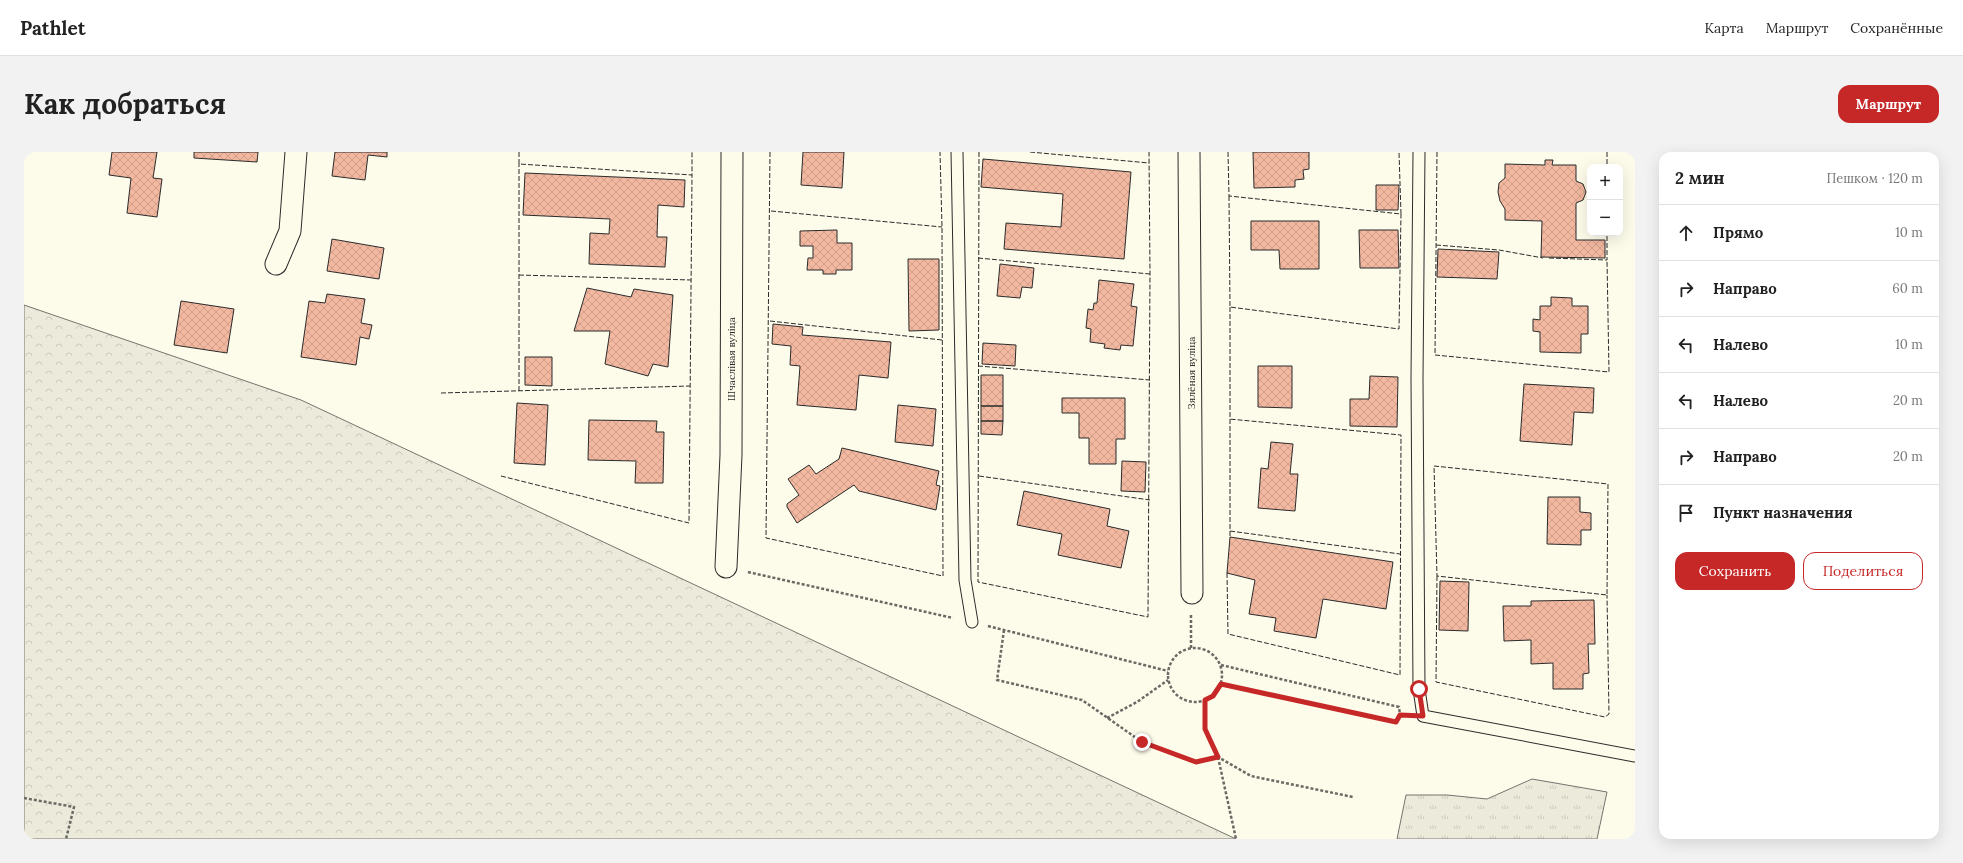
<!DOCTYPE html>
<html lang="ru">
<head>
<meta charset="utf-8">
<style>
	:root { --surface:#fff; --page:#f2f2f2; --text:#222; --muted:#767676; --line:#e0e0e0; --accent:#c62828 }
	body { margin:0; font-family:Lora,serif; background:var(--page); color:var(--text) }
	.controls { position:absolute; right:12px; top:12px; display:grid; overflow:hidden; border-radius:8px; box-shadow:0 4px 16px #0002 }
	.controls button { width:36px; height:36px; display:grid; place-items:center; padding:0; border:0; border-bottom:1px solid var(--line); background:var(--surface); color:var(--text); font:20px sans-serif }
	.stop { position:absolute; width:12px; height:12px; margin:-9px; border:3px solid #c62828; border-radius:50%; background:#fff }
	.stop.end { background:#c62828; border-color:#fff; box-shadow:0 1px 4px #0008 }
	.list { margin:0; padding:0; list-style:none }
	h2 { display:flex; justify-content:space-between; align-items:center; height:52px; margin:0; padding:0 16px; font-size:17px }
	h2 small { font-size:13px; font-weight:400; color:var(--muted) }
	.list li { display:grid; grid-template-columns:26px 1fr auto; gap:12px; align-items:center; box-sizing:border-box; height:56px; padding:0 16px; border-top:1px solid var(--line) }
	.list b { display:block; font-size:15px; white-space:nowrap }
	.list em { font-size:13px; font-style:normal; color:var(--muted) }
	.actions { display:flex; gap:8px; padding:12px 16px }
	.actions a { flex:1; padding:9px 0; border:1px solid var(--accent); border-radius:12px; text-align:center; font-size:14px; color:var(--accent) }
	.actions .main { background:var(--accent); color:#fff }
	.icon { flex:none; width:22px; height:22px; fill:none; stroke:currentColor; stroke-width:2; stroke-linecap:round; stroke-linejoin:round }
	.map { position:relative; flex:none; width:1611px; height:687px; overflow:hidden; border-radius:12px }
	header { display:flex; align-items:center; gap:24px; box-sizing:border-box; height:56px; padding:0 20px; background:var(--surface); border-bottom:1px solid var(--line) }
	header strong { font-size:19px }
	nav { display:flex; gap:22px; margin-inline-start:auto; font-size:14px }
	.intro { display:flex; align-items:center; justify-content:space-between; box-sizing:border-box; height:96px; padding:0 24px }
	h1 { margin:0; font-size:28px }
	.button { padding:10px 18px; border-radius:12px; background:var(--accent); color:#fff; font-size:14px; font-weight:700 }
	main { display:flex; gap:24px; padding:0 24px }
	aside { flex:1; background:var(--surface); border-radius:12px; box-shadow:0 4px 16px #0002 }
	.map>svg:first-child { display:block }
</style>
</head>
<body>
<header>
<strong>Pathlet</strong>
<nav><a>Карта</a><a>Маршрут</a><a>Сохранённые</a></nav>
</header>
<div class="intro"><h1>Как добраться</h1><a class="button">Маршрут</a></div>
<main>
<div class="map">
<svg width="1611" height="687" viewBox="0 0 1611 687">
	<defs>
		<pattern id="grass-tufts" width="24" height="20" patternUnits="userSpaceOnUse"><rect width="24" height="20" fill="#ecebdb"/><path d="M3 7l-1-3M5 7V3M7 7l1-3M15 17l-1-3M17 17v-4M19 17l1-3" fill="none" stroke="#cbcabc"/></pattern>
		<pattern id="forest-crowns" width="20" height="18" patternUnits="userSpaceOnUse"><rect width="20" height="18" fill="#ecebdb"/><path d="M2 6a3 3 0 1 1 6 0M12 15a3 3 0 1 1 6 0" fill="none" stroke="#cbcabc"/></pattern>
		<pattern id="building-cross-hatch" width="8" height="8" patternUnits="userSpaceOnUse"><rect width="8" height="8" fill="#f2b8a0"/><path d="M0 0l8 8M0 8l8-8" fill="none" stroke="#d09e8a"/></pattern>
	</defs>
	<rect width="100%" height="100%" fill="#fdfbea"/>
	<path fill="url(#grass-tufts)" stroke="#74746e" d="M1508 627 1583 640 1573 687H1373L1382 643H1423L1463 647Z"/>
	<path fill="url(#forest-crowns)" stroke="#74746e" d="M0 153 277 248 1212 687H0Z"/>
	<path fill="url(#building-cross-hatch)" stroke="#2b2b2b" d="M88 0H133L129 26 138 27 133 65 103 61 107 26 85 23Z
		M170 0H234L233 10 170 6Z
		M311 0H363V5L344 3 341 28 308 24Z
		M779 0H820L818 36 777 33Z
		M1229 0H1285V17L1279 18 1280 27 1271 28V35L1230 36Z
		M959 7 1107 20 1100 107 980 97 982 71 1037 75 1039 42 957 35Z
		M1521 8H1529L1528 13H1552V29L1559 32 1562 40 1559 48 1552 51V88H1581V106L1517 105 1518 69 1481 68V57L1476 49 1474 40 1475 31 1481 26V12L1521 13Z
		M501 21 661 28 660 55 634 53 633 85H643L641 115 565 112 566 81 585 82 586 67 499 63Z
		M1352 33H1375L1374 58H1352Z
		M1227 69H1295V117H1256L1255 98H1227Z
		M813 78V91H828V118H812V122H799V118H783L784 106H789V94H776V79Z
		M1335 78H1374L1375 116H1336Z
		M308 87 360 96 355 127 303 119Z
		M1414 97 1475 100 1473 127 1413 125Z
		M884 107H915V178L885 179Z
		M976 112 1010 116 1008 136 998 135 996 146 973 144Z
		M1075 128 1110 132 1107 154 1113 155 1109 194 1097 193 1096 198 1080 196 1081 192 1066 190 1067 177 1062 176 1064 157 1069 158 1070 151H1073Z
		M563 136 607 145 610 137 649 143 644 215 629 212 624 224 581 212 586 179H550Z
		M303 142 341 147 337 171 348 173 345 187 336 185 332 213 277 205 285 149 301 151Z
		M1527 145 1548 146V154H1564V182H1557V201L1516 200V180L1509 179V167L1516 168V154H1527Z
		M157 149 210 157 203 201 150 193Z
		M749 172 779 175 778 183 867 190 864 226 835 223 832 258 773 253 776 214 766 213 767 194 748 192Z
		M959 191 992 193 991 214 958 212Z
		M501 205H528V234L501 233Z
		M1234 214H1268V256L1234 255Z
		M957 223H979V254H957Z
		M1346 224 1374 225 1373 275 1326 274V247H1345Z
		M1500 232 1570 236 1569 261 1550 260 1548 293 1496 289Z
		M1038 246H1101V287H1092V312H1065V286H1055V261H1038Z
		M493 251 524 253 521 313 490 311Z
		M874 253 912 257 909 294 871 290Z
		M957 254H979V269H957Z
		M565 268 633 269 632 280H640L639 331H611L612 309 564 308Z
		M957 269H979L978 283 957 282Z
		M1247 290 1269 292 1266 322H1274L1271 359 1234 356 1237 316 1244 317Z
		M818 296 915 319 912 333 916 334 912 358 835 339 830 333 773 371 763 355V352L775 343 764 327 785 313 792 322 815 307Z
		M1098 309 1122 310 1121 340 1097 339Z
		M1000 339 1086 357 1083 374 1105 379 1097 416 1034 403 1038 382 993 373Z
		M1524 345H1556V360L1567 361V378H1557V393L1523 392Z
		M1206 385 1369 410 1362 457 1299 447 1292 486 1250 479 1252 466 1225 462 1231 428 1203 421Z
		M1416 429 1445 430 1444 479 1415 478Z
		M1570 448 1571 492H1564L1565 521 1559 522V537H1529V511L1507 512V488L1480 489 1479 454H1507V449Z"/>
	<g fill="none" stroke-linecap="round" stroke-linejoin="round">
		<g stroke="#2b2b2b" stroke-width="13">
			<path id="service" d="M933 0 941 428 948 470
				M1395 0 1393 227 1395 537 1399 564 1611 604"/>
		</g>
		<g stroke="#2b2b2b" stroke-width="23">
			<path id="minor" d="M1165 0 1168 441
				M252 112 266 79 272 0
				M702 415 707 303 708 0"/>
		</g>
		<path stroke="#6a6964" stroke-width="2.5" stroke-dasharray="3 2" stroke-linecap="butt" d="M724 420 929 466
			M964 474 1144 519
			M980 478 973 528 1058 548 1118 590 1172 610 1194 605 1227 624 1329 645
			M1144 523a27 27 0 1 1 54 0a27 27 0 1 1-54 0Z
			M1167 496V462
			M1197 513 1375 555 1376 563H1382
			M1197 532 1372 570 1376 563
			M1181 548V577L1194 605 1212 687
			M1083 566 1113 550 1144 528
			M0 646 50 655 42 687"/>
		<use href="#service" stroke="#fdfbea" stroke-width="11"/>
		<use href="#minor" stroke="#fdfbea" stroke-width="21"/>
		<path stroke="#2b2b2b" stroke-width="1" stroke-dasharray="5 2" stroke-linecap="butt" d="M495 0V12L668 23V0
			M746 0 742 386 919 424 918 75 916 0
			M955 0 954 430 1124 465 1126 122 1125 0
			M1006 0 1125 11
			M1204 0 1205 44 1377 62 1375 0
			M1413 0 1411 203 1585 220 1583 108
			M1583 0V15
			M1205 44 1206 155 1375 177 1377 62
			M747 59 918 75
			M1412 93 1475 98 1519 106
			M954 106 1126 122
			M1525 106 1583 108V81
			M495 123 667 128
			M1206 155V385
			M746 169 918 188
			M954 214 1126 228
			M495 239V12
			M417 241 666 234
			M1410 314 1584 332 1583 443 1413 424Z
			M477 324 665 371 668 23
			M955 324 1126 348
			M1206 379 1376 402
			M1203 421 1204 482 1376 523 1377 283 1205 267
			M1413 424 1412 530 1581 565 1585 562 1583 443"/>
	</g>
	<g fill="none" stroke-linecap="round" stroke-linejoin="round">
		<path stroke="#c62828" stroke-width="5" d="M1118 590 1172 610 1194 605 1181 577V548L1189 544 1197 532 1372 570 1376 563 1399 564 1395 537"/>
	</g>
	<g text-anchor="middle" dominant-baseline="central" stroke-width="3" stroke-linejoin="round" paint-order="stroke">
		<g font-size="10" fill="#2b2b2b" stroke="#fdfbea">
			<text transform="translate(707 207) rotate(-90)">Шчаслівая вуліца</text>
			<text transform="translate(1167 221) rotate(-90)">Зялёная вуліца</text>
		</g>
	</g>
</svg>
<div class="controls">
<button>+</button>
<button>−</button>
</div>
<div class="stop" style="left:1395px;top:537px"></div>
<div class="stop end" style="left:1118px;top:590px"></div>
</div>
<aside>
<h2>2 мин<small>Пешком · 120 m</small></h2>
<ul class="list">
<li><svg class="icon" aria-label="ahead" viewBox="0 0 24 24"><path d="M12 20V5M6 11l6-6 6 6"/></svg><div><b>Прямо</b></div><em>10 m</em></li>
<li><svg class="icon" aria-label="right" viewBox="0 0 24 24"><path d="M7 20v-9h11M14 6l5 5-5 5"/></svg><div><b>Направо</b></div><em>60 m</em></li>
<li><svg class="icon" aria-label="left" viewBox="0 0 24 24"><path d="M17 20v-9H6M10 6l-5 5 5 5"/></svg><div><b>Налево</b></div><em>10 m</em></li>
<li><svg class="icon" aria-label="left" viewBox="0 0 24 24"><path d="M17 20v-9H6M10 6l-5 5 5 5"/></svg><div><b>Налево</b></div><em>20 m</em></li>
<li><svg class="icon" aria-label="right" viewBox="0 0 24 24"><path d="M7 20v-9h11M14 6l5 5-5 5"/></svg><div><b>Направо</b></div><em>20 m</em></li>
<li><svg class="icon" aria-label="arrive" viewBox="0 0 24 24"><path d="M6 21V4h12l-3 4 3 4H6"/></svg><div><b>Пункт назначения</b></div></li>
</ul>
<div class="actions"><a class="main">Сохранить</a><a>Поделиться</a></div>
</aside>
</main>
</body>
</html>
